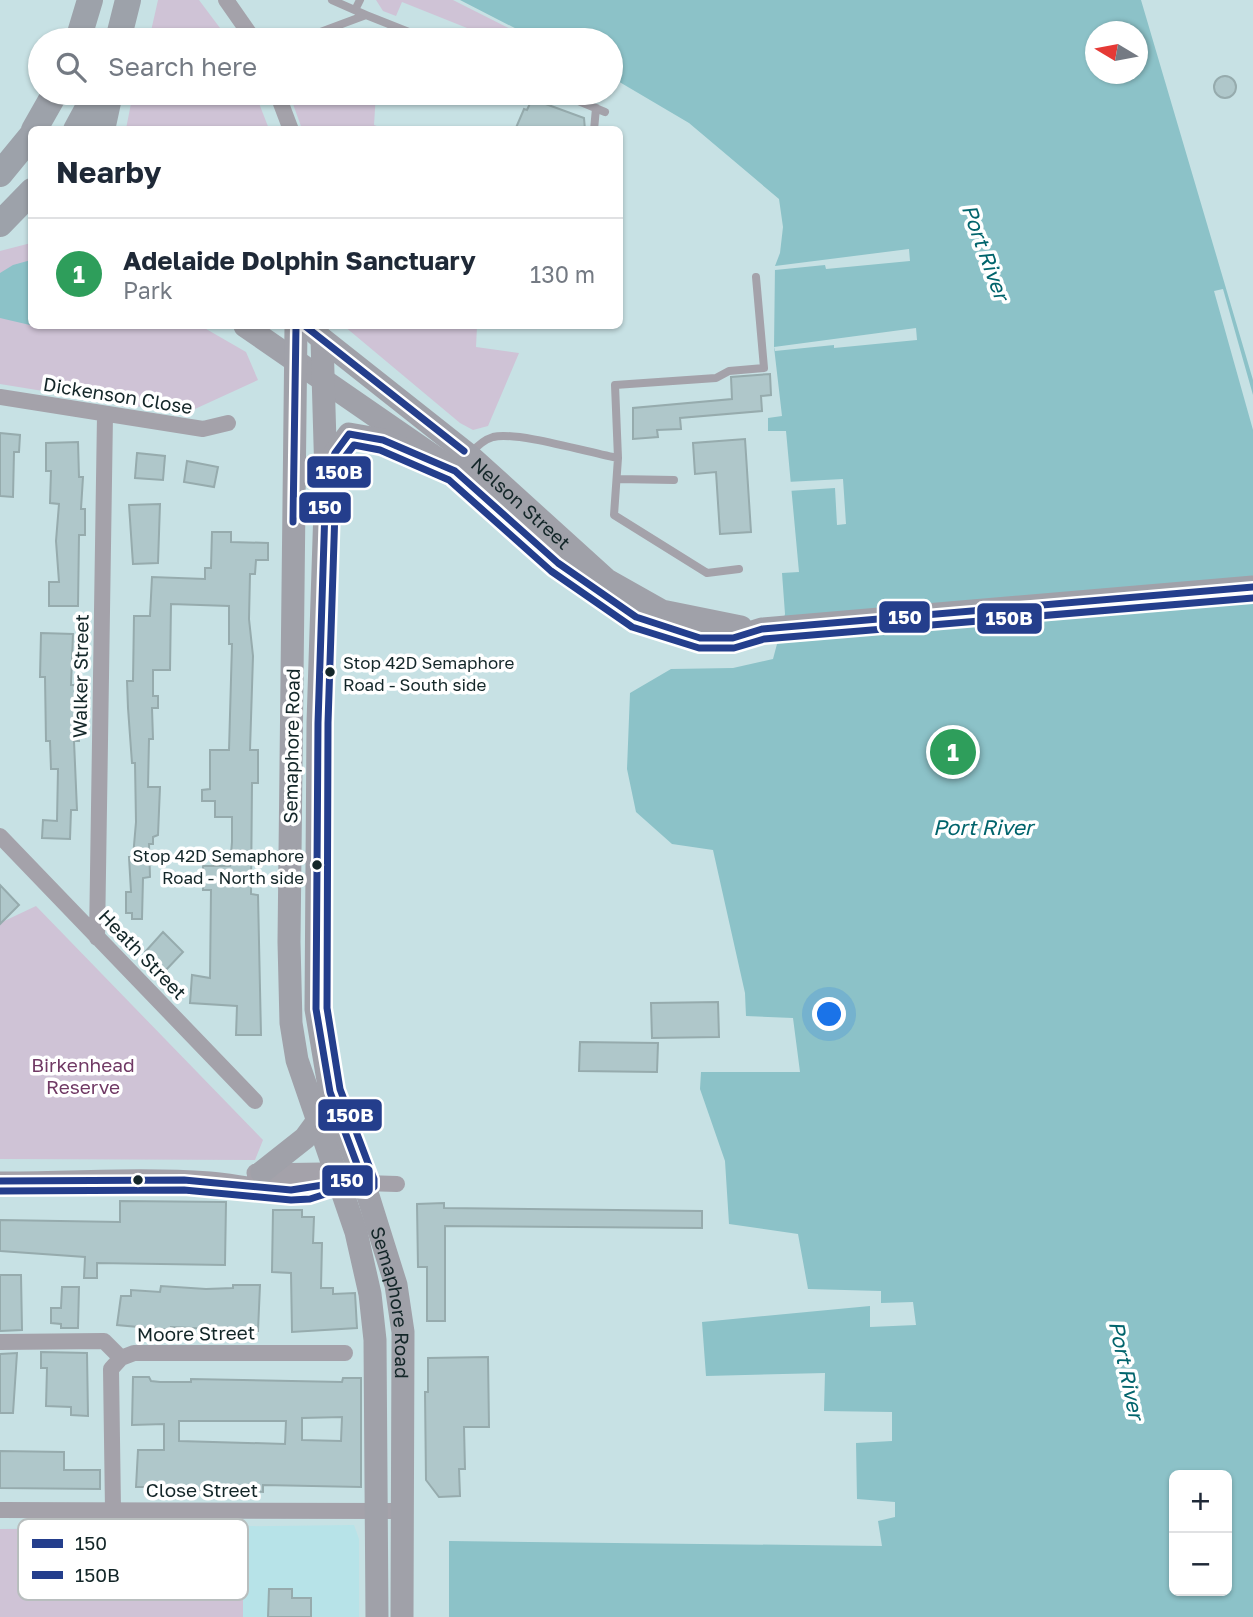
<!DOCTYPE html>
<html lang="en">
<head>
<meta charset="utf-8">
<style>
	:root { --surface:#fff; --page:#f2f2f3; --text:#1f2937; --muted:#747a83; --line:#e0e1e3; --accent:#52676a }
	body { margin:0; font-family:"Golos Text",sans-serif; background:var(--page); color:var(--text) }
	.controls { position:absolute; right:21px; bottom:21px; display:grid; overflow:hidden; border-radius:10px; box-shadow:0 2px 5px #0004 }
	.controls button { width:63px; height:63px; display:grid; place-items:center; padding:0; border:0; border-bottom:2px solid var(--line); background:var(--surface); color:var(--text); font:35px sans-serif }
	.compass { position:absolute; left:1085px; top:21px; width:63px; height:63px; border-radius:50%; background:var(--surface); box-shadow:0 2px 5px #0004; rotate:280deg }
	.you { position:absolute; left:830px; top:1015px; width:24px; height:24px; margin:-18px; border:5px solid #fff; border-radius:50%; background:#1a73e8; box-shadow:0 0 0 10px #1a73e833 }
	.badge { display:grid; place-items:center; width:46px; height:46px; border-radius:50%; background:var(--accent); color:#fff; font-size:23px; font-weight:700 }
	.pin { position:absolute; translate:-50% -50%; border:4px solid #fff; box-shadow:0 2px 7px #0006 }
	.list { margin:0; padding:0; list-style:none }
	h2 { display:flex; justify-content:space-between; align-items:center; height:91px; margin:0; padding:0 28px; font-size:30px }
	h2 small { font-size:23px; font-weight:400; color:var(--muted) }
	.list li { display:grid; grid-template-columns:46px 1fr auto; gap:21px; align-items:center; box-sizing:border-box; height:112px; padding:0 28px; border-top:2px solid var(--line) }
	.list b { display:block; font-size:26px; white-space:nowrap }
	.list p { margin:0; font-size:23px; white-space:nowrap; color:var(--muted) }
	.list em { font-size:23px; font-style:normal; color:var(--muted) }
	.icon { flex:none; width:38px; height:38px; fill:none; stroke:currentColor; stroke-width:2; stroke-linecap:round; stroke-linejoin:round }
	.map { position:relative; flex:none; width:1253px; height:1617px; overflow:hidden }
	.search { position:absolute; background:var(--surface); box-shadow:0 2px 5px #0004; left:28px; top:28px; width:595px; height:77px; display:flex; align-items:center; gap:18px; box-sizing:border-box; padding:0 24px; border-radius:38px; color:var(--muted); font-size:26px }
	.panel { position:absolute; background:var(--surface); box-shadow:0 2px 5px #0004; left:28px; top:126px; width:595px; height:203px; border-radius:10px }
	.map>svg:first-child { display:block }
</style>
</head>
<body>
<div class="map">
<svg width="1253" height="1617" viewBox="0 0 1253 1617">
	<rect width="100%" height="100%" fill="#c7e1e4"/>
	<path fill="#b7e3e8" d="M354 1525 359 1539V1617H0V1529Z"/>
	<path fill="#cfc3d6" d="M158 0H199L229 40H149Z
		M376 0H453L532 40H497L402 2 396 16 383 11Z
		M371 28 380 31 375 40H332Z
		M133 93H255L269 129H126Z
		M289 93H376L374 125 385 129H302Z
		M31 243 32 326H201L246 352 258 380 184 414 0 384V251Z
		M344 326H477L476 347 519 353 488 426 473 430 460 423Z
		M36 906 263 1140 255 1160 0 1159V923Z
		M243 1527V1617H0V1529Z"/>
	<path fill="#8cc2c8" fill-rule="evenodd" d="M460 0H1141L1253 380V1617H449V1541L882 1546 878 1521 895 1517V1502L857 1499 856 1443 892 1441V1412L824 1411 825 1373 706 1376 702 1322 870 1306V1327L916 1325 913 1302 881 1303V1291L808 1289 798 1234 729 1224 725 1161 700 1089 701 1072H800L793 1018 746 1016 745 993 713 850 672 844 636 812 627 769 630 693 671 669 733 668 773 659 785 614 782 573 799 572 786 431H768V418L782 416 774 347 775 266 780 253 783 227 779 199 689 123 611 77V40H538ZM1096 32H1138V74H1096ZM1174 1475H1227V1591H1174Z
		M31 260 32 326 70 328 47 329 0 318V273L13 265Z"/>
	<path fill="#c7e1e4" d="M909 249 910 261 826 269 825 265 775 270V266Z
		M1223 289 1253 395V430L1214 291Z
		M916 328 917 340 834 348V345L775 351 774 347Z
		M843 479 846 524 837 525 835 488 788 491 787 482Z"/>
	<path fill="#afc7ca" stroke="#96abad" stroke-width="2" fill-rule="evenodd" d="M1214 87a11 11 0 1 1 22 0a11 11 0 1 1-22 0Z
		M532 99 584 118 585 130H515L524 109 527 110Z
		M770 374 771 395 761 396 762 411 680 418 681 429 657 430 658 437 633 439V408L732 399 731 377Z
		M0 433 20 435 19 452H14L13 497 0 496Z
		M745 439 751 532 720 534 716 472 695 474 693 443Z
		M78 442 79 477H83L81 509H85V535H79L78 606H49V582H59L56 541 59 504 50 503 51 471H46V443Z
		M137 453 165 456 163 480 135 478Z
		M187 461 218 467 214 487 184 482Z
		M160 504 158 563 133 564 129 505Z
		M212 532H231V542L268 543V560H256L255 574H250L249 619 253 656 250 750H258V783H252L251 894 258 895 261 1035H236L237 1006 190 1003 192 975 210 978 211 890H203V866H230L232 842V817H215V801H202V790L210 789V750H229L232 644H229V606L171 604 170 670H153V696H158V708H152L153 739H149L148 787H160L158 835 153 837V844H149L150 877 143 878 142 919H132V913H126V892H131L129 857H133L136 822 135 763H132L128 708 127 681H133L134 616H150L152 577 205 579V568H211Z
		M41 633 73 634 71 685H79V741H74L77 810H71L70 839 42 838 43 820 57 821 58 769H51L50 741H46L45 677H40Z
		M0 885 19 905 0 924Z
		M163 932 183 952 165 971 145 952Z
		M718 1002 719 1037 652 1038 651 1003Z
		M580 1042 658 1043 657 1072 579 1071Z
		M120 1201 226 1202 225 1265 97 1263V1278H84L85 1257 0 1251V1220L120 1222Z
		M444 1203V1208L702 1211V1228L445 1226V1321H427V1267H418L417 1204Z
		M273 1210H302V1217H314L313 1243H322L321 1288H333V1294L355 1293 357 1328 292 1332 291 1273 272 1272Z
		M0 1275H21L22 1330 0 1331Z
		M233 1285H260L258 1331 171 1327V1330L117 1325 121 1296H131V1290L160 1292 161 1286 206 1289 233 1288Z
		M62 1287H79L78 1328H61V1324L51 1323V1308H61Z
		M41 1352 87 1353 88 1416 71 1415V1407L46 1406 47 1368H41Z
		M17 1353 13 1413H0V1354Z
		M488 1357 489 1427H464L465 1469H459L460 1496 439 1497 426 1480 425 1392H428V1358Z
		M133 1377H149L151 1381 160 1382H191V1379L342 1382 343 1378H361V1487L263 1485V1492L207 1487V1492L173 1487H136L138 1450H164V1424L132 1425ZM342 1417 341 1441 302 1440V1418ZM179 1421H286L285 1444 179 1441Z
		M0 1451 64 1452V1470H100V1489L0 1488Z
		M269 1589H292V1598H311V1617H268Z"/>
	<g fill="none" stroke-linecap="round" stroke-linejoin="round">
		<path stroke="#a4a2aa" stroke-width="8" d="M332 0 366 15
			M355 10 360 0
			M299 40 366 15 429 40
			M559 93 605 112
			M451 94V93
			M594 130 596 108
			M471 453C477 446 483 440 493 437 517 431 590 453 618 458
			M617 479 674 480
			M739 569 707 573 614 515 618 458 615 385 716 378 729 371 764 368 756 277"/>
		<path stroke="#a4a2aa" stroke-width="16" d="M226 0 254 40
			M277 93 291 130
			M0 397 203 429 228 423
			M0 836 255 1101
			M97 938 105 415
			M364 1183 397 1184
			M0 1342 104 1341 121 1358
			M0 1510 403 1511
			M113 1510 111 1369 121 1358 134 1353H345"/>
		<path stroke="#a4a2aa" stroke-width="19" d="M256 1173 323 1172 336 1179 364 1183
			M0 1181C69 1181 141 1176 210 1181 247 1184 303 1200 336 1179"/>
		<g stroke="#a0a1a9" stroke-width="23">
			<path d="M245 326 455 471 558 563 636 617 700 638H733L762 629 1253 587"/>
			<path d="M296 326 289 942 291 1023 297 1060 356 1232 370 1294 375 1340 377 1617"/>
			<path id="s1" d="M316 334 469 455 607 580 662 611 741 627"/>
			<path id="s2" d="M322 339 326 478 318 723 316 1009 330 1092 364 1183 396 1285 403 1332 402 1617"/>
			<path d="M329 471 335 453 349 434 383 440 410 451"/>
			<path d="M262 1172 305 1138 316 1123"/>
		</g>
		<path stroke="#9da2aa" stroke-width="26" d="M78 40 90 0
			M118 40 128 0
			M34 130 55 93
			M76 130 96 93
			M102 130 110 93
			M0 174 32 135
			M0 224 32 191"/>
		<g stroke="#fff" stroke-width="12">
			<path id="bus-1" d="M305 326 464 451
				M293 522 296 326
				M0 1181 184 1180 291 1190 323 1185 336 1179 364 1183 330 1092 316 1009 318 723 326 478 335 453 349 434 383 440 455 471 558 563 636 617 700 638H733L762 629 1253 587"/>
		</g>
		<g stroke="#fff" stroke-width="12">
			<path id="bus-2" d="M0 1191 184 1190 291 1200 310 1199 338 1190 366 1193 374 1187V1179L340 1089 327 1008 328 723 336 480 344 458 354 445 380 450 449 480 551 571 632 627 699 648H734L764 639 1253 598"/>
		</g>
		<use href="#bus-1" stroke="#243e8c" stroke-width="7"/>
		<use href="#bus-2" stroke="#243e8c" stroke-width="7"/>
	</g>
	<g fill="#132628" stroke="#fff" stroke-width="2.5">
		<circle cx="330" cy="672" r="6"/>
		<circle cx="317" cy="865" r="6"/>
		<circle cx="138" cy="1180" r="6"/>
	</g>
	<g text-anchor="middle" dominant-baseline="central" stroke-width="7" stroke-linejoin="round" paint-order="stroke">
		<g font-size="17" fill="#132628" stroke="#fff" text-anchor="start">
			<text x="343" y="662">Stop 42D Semaphore<tspan x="343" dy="22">Road - South side</tspan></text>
			<text x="304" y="855" text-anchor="end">Stop 42D Semaphore<tspan x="304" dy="22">Road - North side</tspan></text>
		</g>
		<g font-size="19" fill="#132628" stroke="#fff">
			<text transform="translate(118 395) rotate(9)">Dickenson Close</text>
			<text stroke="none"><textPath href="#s1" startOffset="266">Nelson Street</textPath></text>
			<text transform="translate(80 676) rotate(-89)">Walker Street</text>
			<text transform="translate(291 746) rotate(-89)">Semaphore Road</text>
			<text transform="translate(143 954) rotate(46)">Heath Street</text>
			<text stroke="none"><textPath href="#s2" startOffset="975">Semaphore Road</textPath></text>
			<text transform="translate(196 1333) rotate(-1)">Moore Street</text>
			<text x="202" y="1489">Close Street</text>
		</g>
		<g font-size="19" fill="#703964" stroke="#fff">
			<text x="83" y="1064">Birkenhead<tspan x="83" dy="22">Reserve</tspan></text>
		</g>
		<g font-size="21" font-style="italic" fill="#01646c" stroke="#fff">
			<text transform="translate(986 252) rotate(70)">Port River</text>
			<text x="983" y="827">Port River</text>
			<text transform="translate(1127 1370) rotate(78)">Port River</text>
		</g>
	</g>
	<rect x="18" y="1519" width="230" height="81" rx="10" fill="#fff" stroke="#b8bebe" stroke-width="2"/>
	<rect x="32" y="1539" width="31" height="9" fill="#243e8c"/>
	<rect x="32" y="1571" width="31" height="8" fill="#243e8c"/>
	<g font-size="19" fill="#132628">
		<text x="75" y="1550">150</text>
		<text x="75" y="1582">150B</text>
	</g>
	<g stroke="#fff" stroke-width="2.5">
		<rect x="306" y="455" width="66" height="34" rx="7" fill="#243e8c"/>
		<rect x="298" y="491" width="54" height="33" rx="7" fill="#243e8c"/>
		<rect x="878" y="600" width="53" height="34" rx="7" fill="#243e8c"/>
		<rect x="976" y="602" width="67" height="33" rx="7" fill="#243e8c"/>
		<rect x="317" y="1098" width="66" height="34" rx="7" fill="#243e8c"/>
		<rect x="321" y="1164" width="53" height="33" rx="7" fill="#243e8c"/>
	</g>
	<g font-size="19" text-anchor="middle" font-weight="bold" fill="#fff">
		<text x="339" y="479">150B</text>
		<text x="325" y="514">150</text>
		<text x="905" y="624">150</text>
		<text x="1009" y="625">150B</text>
		<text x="350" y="1122">150B</text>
		<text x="347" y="1187">150</text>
	</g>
</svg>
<div class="controls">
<button>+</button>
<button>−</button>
</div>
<svg class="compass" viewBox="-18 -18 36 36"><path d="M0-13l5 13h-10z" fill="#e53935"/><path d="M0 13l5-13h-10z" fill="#747a83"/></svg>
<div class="you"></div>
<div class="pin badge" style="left:953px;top:752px;background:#2e9e5b">1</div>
<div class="search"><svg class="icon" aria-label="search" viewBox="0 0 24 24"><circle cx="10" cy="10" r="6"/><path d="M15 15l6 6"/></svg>Search here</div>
<section class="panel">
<h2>Nearby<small></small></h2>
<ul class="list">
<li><span class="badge" style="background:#2e9e5b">1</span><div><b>Adelaide Dolphin Sanctuary</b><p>Park</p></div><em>130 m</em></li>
</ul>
</section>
</div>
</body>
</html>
